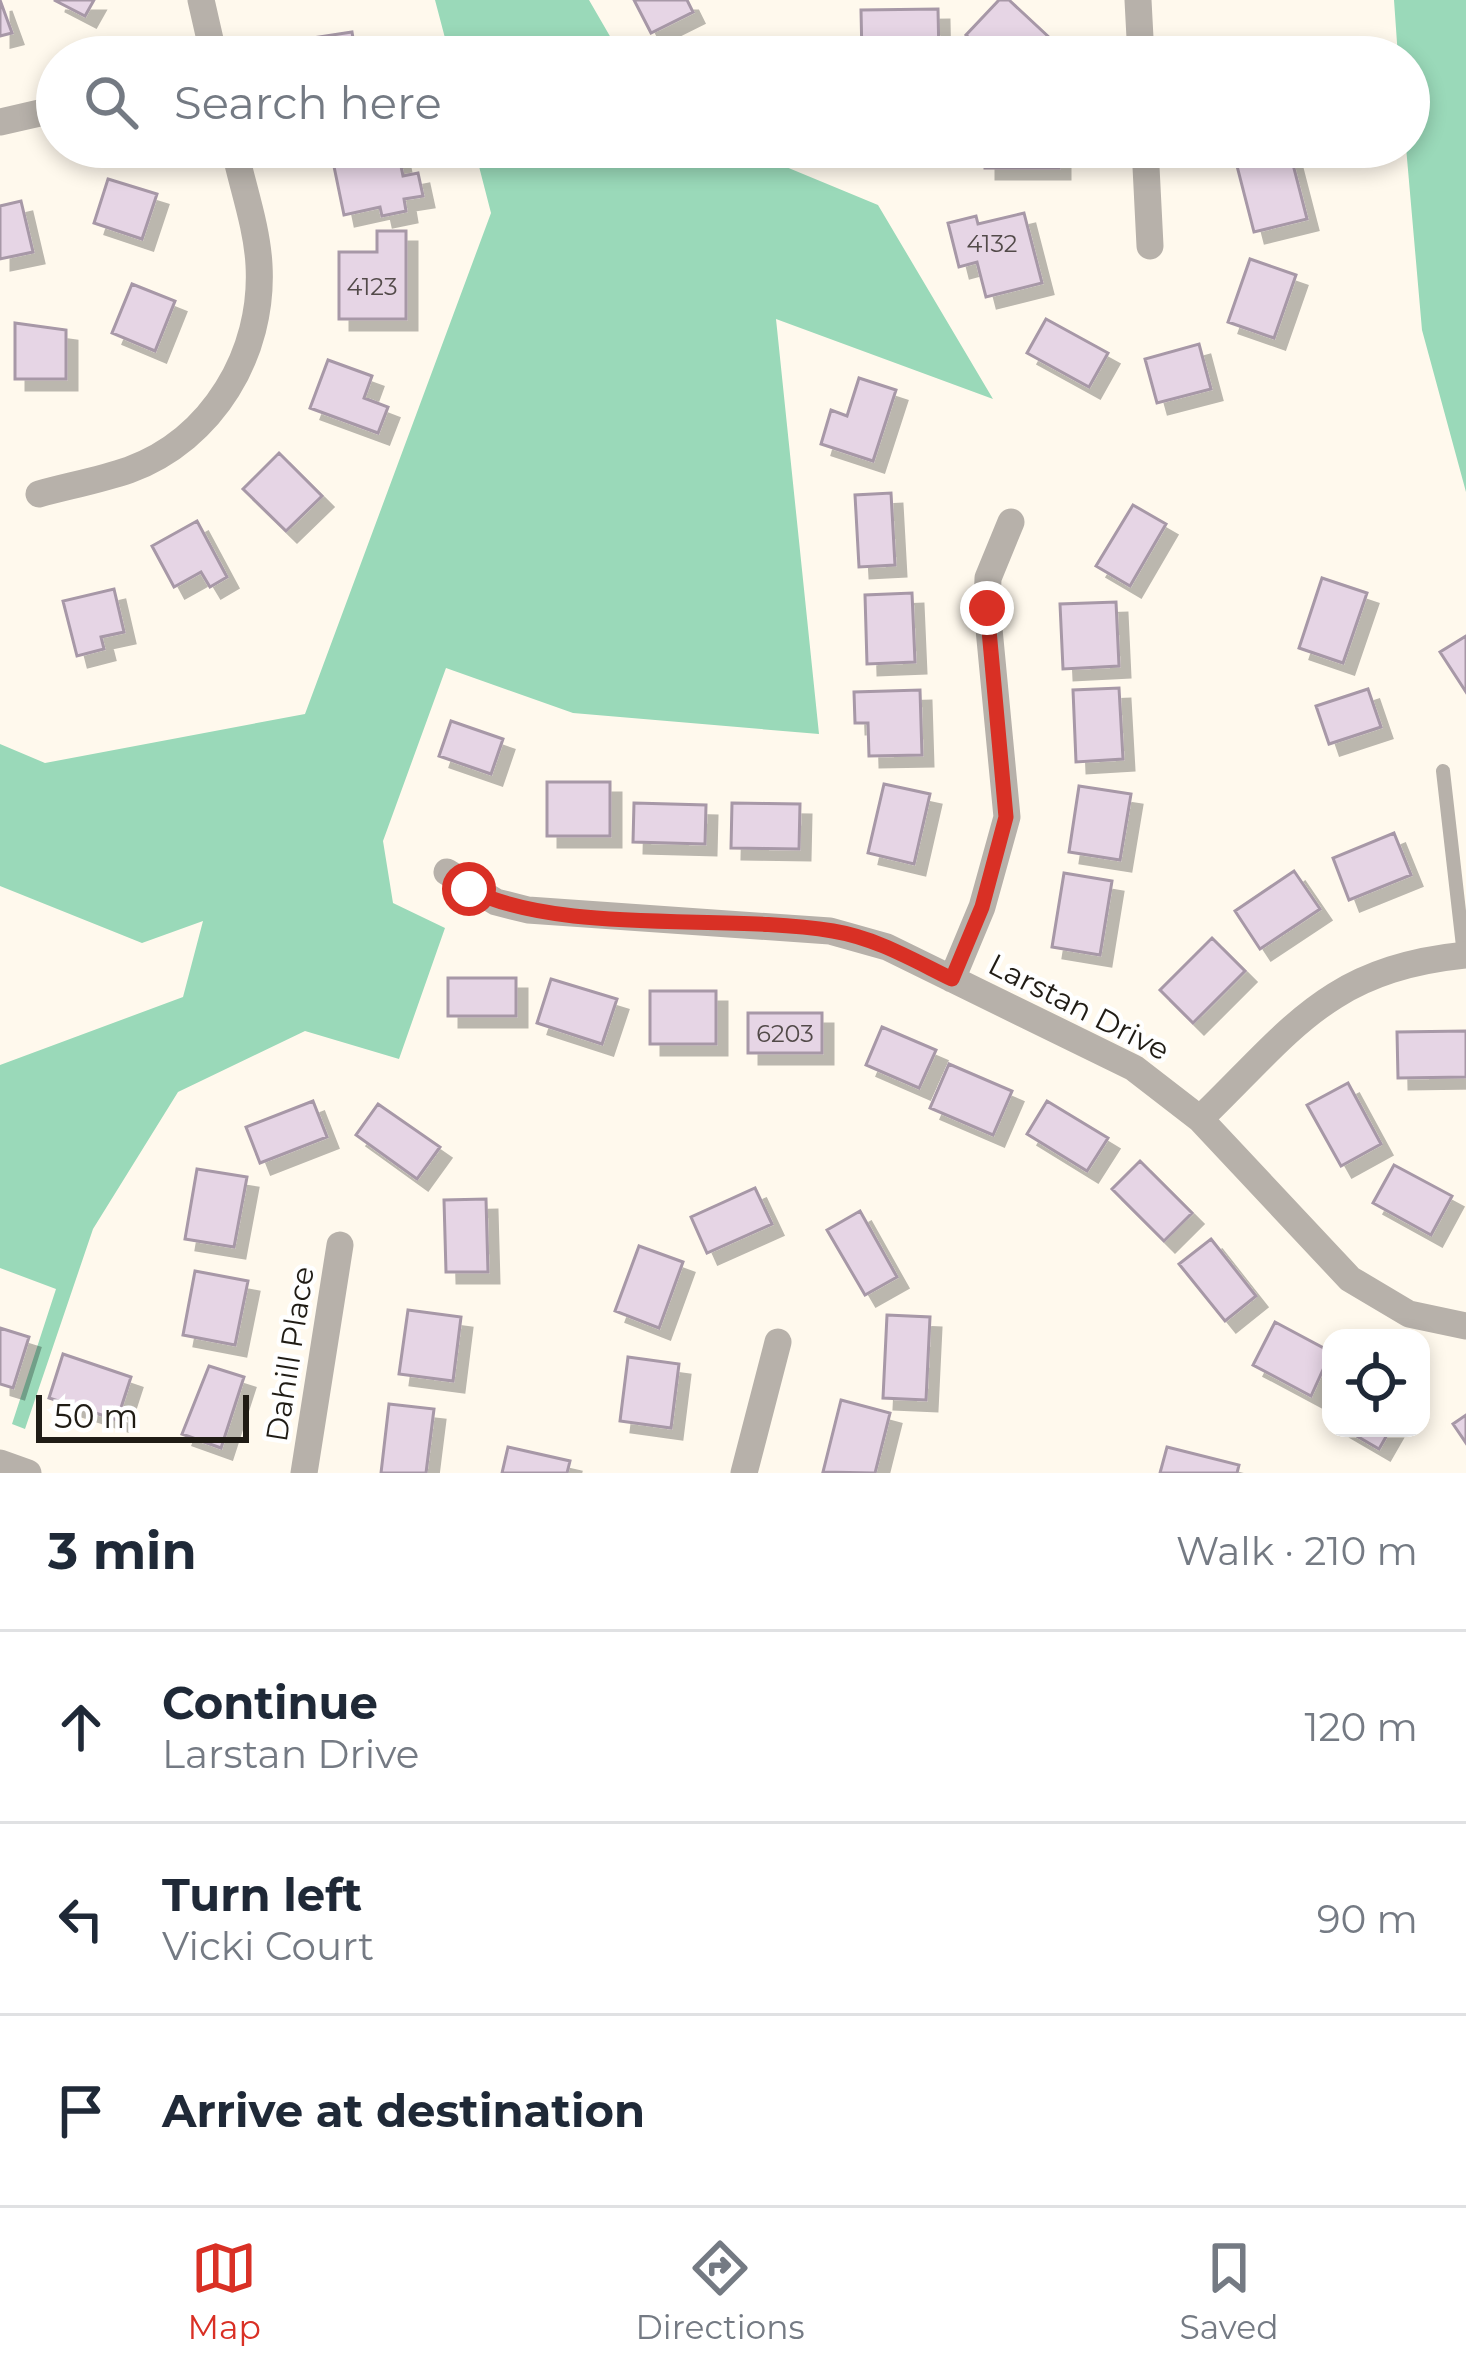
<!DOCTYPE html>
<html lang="en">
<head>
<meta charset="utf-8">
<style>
	:root { --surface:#fff; --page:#f6f6f7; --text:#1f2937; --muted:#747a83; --line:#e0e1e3; --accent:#d93025 }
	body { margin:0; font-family:Montserrat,sans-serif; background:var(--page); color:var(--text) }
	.controls { position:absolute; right:36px; bottom:36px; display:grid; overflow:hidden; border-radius:24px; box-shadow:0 6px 18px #0003 }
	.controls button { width:108px; height:108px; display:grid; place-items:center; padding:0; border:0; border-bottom:3px solid var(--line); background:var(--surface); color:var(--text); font:60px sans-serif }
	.scale { position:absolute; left:36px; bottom:30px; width:213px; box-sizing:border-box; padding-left:12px; border:6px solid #201c15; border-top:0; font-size:33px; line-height:42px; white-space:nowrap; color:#201c15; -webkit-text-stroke:9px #fff; paint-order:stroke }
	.stop { position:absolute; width:36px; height:36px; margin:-27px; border:9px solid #d93025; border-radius:50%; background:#fff }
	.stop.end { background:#d93025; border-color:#fff; box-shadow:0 3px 12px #0008 }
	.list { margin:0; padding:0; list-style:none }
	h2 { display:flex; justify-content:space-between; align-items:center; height:156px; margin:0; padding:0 48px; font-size:51px }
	h2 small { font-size:39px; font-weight:400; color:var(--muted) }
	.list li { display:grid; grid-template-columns:78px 1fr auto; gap:36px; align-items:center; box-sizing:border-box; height:192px; padding:0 48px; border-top:3px solid var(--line) }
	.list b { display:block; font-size:45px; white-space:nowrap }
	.list p { margin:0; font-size:39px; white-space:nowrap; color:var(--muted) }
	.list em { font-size:39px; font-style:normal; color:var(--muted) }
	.icon { flex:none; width:66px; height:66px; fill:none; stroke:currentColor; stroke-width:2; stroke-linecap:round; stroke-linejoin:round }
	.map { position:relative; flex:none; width:1466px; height:1473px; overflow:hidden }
	.search { position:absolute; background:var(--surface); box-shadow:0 6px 18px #0003; left:36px; right:36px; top:36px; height:132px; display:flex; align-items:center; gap:30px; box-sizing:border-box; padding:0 42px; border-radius:66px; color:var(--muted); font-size:45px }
	.sheet { height:732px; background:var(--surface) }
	nav { display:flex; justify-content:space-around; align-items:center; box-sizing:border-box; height:168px; border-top:3px solid var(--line); background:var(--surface); font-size:33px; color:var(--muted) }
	nav a { display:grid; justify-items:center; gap:6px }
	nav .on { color:var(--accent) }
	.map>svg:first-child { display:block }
</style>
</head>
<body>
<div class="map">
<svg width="1466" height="1473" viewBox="0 0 1466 1473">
	<defs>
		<filter id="shadow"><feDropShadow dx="11" dy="11" stdDeviation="0" flood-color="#0004"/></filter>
	</defs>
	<rect width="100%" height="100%" fill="#fff9ed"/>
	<path fill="#9ad9b9" d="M435 0H589L622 57H450Z
		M1394 0H1466V492L1422 330 1406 147 1409 57H1398Z
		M474 147H738L878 205 993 399 776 319 819 734 573 713 446 668 383 841 393 903 445 928 399 1059 305 1031 178 1092 93 1229 25 1429 12 1424 56 1289 0 1268V1065L183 997 203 921 142 943 0 886V744L45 763 305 714 491 213Z"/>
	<path fill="#e6d5e5" stroke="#a798a7" stroke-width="3" filter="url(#shadow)" d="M0 0 12 33 0 36Z
		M54 0H94L85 16Z
		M634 0H687L693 12 651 33Z
		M999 0H1009L1052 40 1036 57H990L966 35Z
		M938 9 939 57H862L861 10Z
		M352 32 356 57H309L306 39Z
		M1216 40H1262V57H1216Z
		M731 45 786 47V57H730Z
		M330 147H397L403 176 418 173 423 196 404 199 406 211 382 216 380 207 344 215Z
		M985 147H1059V168H985Z
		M1289 149 1307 219 1254 232 1236 162Z
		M108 179 157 194 142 239 94 223Z
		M21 201 33 252 0 259V206Z
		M1024 213 1042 283 986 297 977 262 959 267 948 223 976 216 978 224Z
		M377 231H406V319H339V252H377Z
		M1250 259 1296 275 1274 338 1228 322Z
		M132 284 175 301 155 351 112 333Z
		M1046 319 1108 353 1089 387 1027 353Z
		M15 323 66 330V379H15Z
		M1199 344 1211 389 1157 403 1145 359Z
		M328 360 372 376 364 398 388 407 378 433 310 408Z
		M859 378 896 390 873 461 821 444 831 410 847 416Z
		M279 453 322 496 286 531 243 489Z
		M891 493 895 565 859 567 855 495Z
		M1133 505 1166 524 1130 586 1096 566Z
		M197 521 227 577 210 587 201 572 174 587 152 546Z
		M1322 578 1367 593 1343 663 1299 648Z
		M114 589 124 632 101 637 104 649 77 656 63 601Z
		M912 593 915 662 867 664 865 595Z
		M1116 602 1119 666 1063 669 1060 604Z
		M1466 636V692L1440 652Z
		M1119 688 1123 759 1076 762 1073 690Z
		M1368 689 1381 727 1329 744 1316 706Z
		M920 690 922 755 869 756 868 723H855L854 692Z
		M451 721 503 739 491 774 439 756Z
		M547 782H610V836H547Z
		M884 784 930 794 914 864 868 853Z
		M1079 786 1131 794 1120 860 1069 852Z
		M634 803 706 805 705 844 633 842Z
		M732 803 800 804 799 849 731 848Z
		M1394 833 1411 875 1349 900 1333 858Z
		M1294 871 1320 909 1260 949 1235 911Z
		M1064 873 1112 881 1100 955 1052 947Z
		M1212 938 1245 971 1193 1023 1160 990Z
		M448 978H516V1016H448Z
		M551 979 617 999 602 1044 537 1023Z
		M650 991H716V1044H650Z
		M748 1013H822V1053H748Z
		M882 1027 936 1050 919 1088 866 1065Z
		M1466 1031V1077L1398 1078 1397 1032Z
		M949 1064 1012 1091 993 1135 930 1108Z
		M1348 1083 1381 1144 1341 1166 1307 1105Z
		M313 1101 327 1137 260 1163 246 1127Z
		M1047 1101 1108 1138 1087 1171 1027 1134Z
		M378 1104 440 1147 417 1179 356 1135Z
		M1140 1161 1192 1213 1164 1241 1112 1189Z
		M1394 1165 1452 1196 1431 1235 1373 1203Z
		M197 1169 247 1177 234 1247 185 1239Z
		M755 1188 772 1224 707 1253 691 1217Z
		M486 1199 488 1272H446L444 1200Z
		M860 1211 897 1277 865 1295 827 1230Z
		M1211 1239 1256 1296 1225 1321 1179 1264Z
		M639 1246 683 1262 659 1328 615 1311Z
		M195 1271 248 1281 235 1345 183 1335Z
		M408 1310 461 1317 453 1381 399 1374Z
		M887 1315 930 1317 926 1400 883 1398Z
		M1275 1322 1331 1352 1311 1396 1253 1365Z
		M0 1328 29 1337 13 1388 0 1384Z
		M63 1354 131 1377 117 1420 49 1398Z
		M628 1357 679 1364 671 1428 620 1421Z
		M209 1366 244 1377 221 1448 182 1434Z
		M841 1400 890 1413 875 1473 823 1472Z
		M389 1404 434 1409 426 1473H381Z
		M1466 1415V1443L1453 1424Z
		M1343 1428H1391L1379 1449Z
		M508 1447 570 1461 567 1473H502Z
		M1167 1447 1239 1465 1237 1473H1160Z"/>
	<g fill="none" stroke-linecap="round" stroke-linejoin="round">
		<path stroke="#b7b1aa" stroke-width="14" d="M1443 771 1464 955"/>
		<path stroke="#b7b1aa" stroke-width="27" d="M201 0 214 57
			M1138 0 1141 57
			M0 122 57 109
			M1145 147 1150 246
			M39 494C68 486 100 480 129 470 213 439 264 353 259 265 257 226 242 185 234 147
			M447 872 496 902 528 910 830 931 887 947 1134 1068 1200 1119 1350 1279 1409 1314 1466 1326
			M952 979 982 907 1007 817 987 608 988 578 1011 522
			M1200 1119C1293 1029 1328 969 1466 955
			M0 1463 28 1473
			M304 1473 340 1245
			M744 1473 778 1342"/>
	</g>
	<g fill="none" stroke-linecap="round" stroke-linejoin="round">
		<path stroke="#d93025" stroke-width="15" d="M469 889C562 936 726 913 833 931 876 938 913 960 952 979L982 907 1006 817 987 608"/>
	</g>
	<g text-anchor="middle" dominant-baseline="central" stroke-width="9" stroke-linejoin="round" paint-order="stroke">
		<g font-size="24" fill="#524a49">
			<text x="992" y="243">4132</text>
			<text x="372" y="286">4123</text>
			<text x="785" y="1033">6203</text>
		</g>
		<g font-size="30" fill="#201c15" stroke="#fff">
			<text transform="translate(1079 1007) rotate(27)">Larstan Drive</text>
			<text transform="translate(290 1354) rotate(-81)">Dahill Place</text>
		</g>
	</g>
</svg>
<div class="controls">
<button><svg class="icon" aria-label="locate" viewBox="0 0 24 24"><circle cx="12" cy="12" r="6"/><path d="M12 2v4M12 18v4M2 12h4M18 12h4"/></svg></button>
</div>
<div class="scale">50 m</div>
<div class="stop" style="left:469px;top:889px"></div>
<div class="stop end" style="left:987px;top:608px"></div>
<div class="search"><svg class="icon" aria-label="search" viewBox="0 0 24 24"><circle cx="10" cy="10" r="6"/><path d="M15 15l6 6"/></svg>Search here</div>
</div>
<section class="sheet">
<h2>3 min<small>Walk · 210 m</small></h2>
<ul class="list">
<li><svg class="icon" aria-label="ahead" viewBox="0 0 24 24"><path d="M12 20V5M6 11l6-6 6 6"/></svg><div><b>Continue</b><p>Larstan Drive</p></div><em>120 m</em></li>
<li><svg class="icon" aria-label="left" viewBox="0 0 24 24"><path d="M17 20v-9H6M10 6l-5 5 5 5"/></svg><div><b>Turn left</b><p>Vicki Court</p></div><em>90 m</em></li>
<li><svg class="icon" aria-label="arrive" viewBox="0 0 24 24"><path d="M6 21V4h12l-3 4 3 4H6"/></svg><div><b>Arrive at destination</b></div></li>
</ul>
</section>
<nav>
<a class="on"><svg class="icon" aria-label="map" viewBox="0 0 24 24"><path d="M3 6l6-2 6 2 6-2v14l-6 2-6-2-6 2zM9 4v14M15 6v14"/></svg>Map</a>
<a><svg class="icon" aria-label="directions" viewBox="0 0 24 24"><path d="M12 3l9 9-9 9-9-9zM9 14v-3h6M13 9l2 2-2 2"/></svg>Directions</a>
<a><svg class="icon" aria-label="saved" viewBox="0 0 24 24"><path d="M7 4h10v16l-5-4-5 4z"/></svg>Saved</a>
</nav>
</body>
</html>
